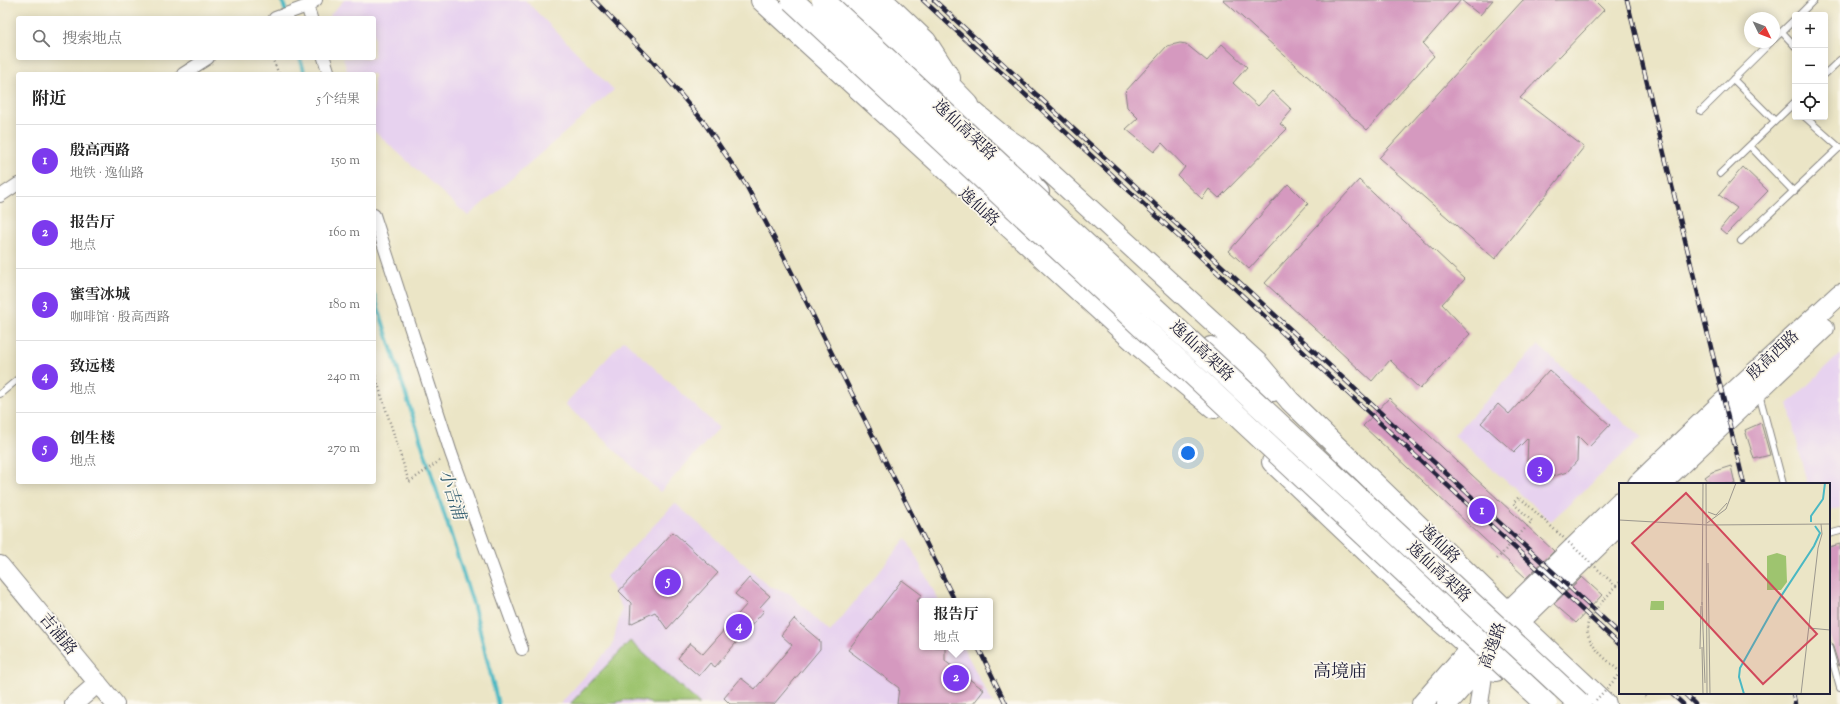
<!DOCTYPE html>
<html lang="zh">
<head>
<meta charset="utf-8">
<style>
	:root { --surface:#fff; --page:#f2f2f2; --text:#222; --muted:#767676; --line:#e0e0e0; --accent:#7c3aed }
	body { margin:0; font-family:"Sorts Mill Goudy","Noto Serif SC",serif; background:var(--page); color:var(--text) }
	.controls { position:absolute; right:12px; top:12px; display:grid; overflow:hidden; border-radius:4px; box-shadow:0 2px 10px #0003 }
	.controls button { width:36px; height:36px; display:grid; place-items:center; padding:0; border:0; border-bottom:1px solid var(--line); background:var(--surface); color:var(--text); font:20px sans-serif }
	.compass { position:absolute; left:1744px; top:12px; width:36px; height:36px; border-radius:50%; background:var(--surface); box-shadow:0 2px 10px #0003; rotate:133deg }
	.you { position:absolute; left:1188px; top:453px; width:14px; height:14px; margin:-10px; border:3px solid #fff; border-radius:50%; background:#1a73e8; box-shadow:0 0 0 6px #1a73e833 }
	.badge { display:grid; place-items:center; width:26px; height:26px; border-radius:50%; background:var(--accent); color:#fff; font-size:13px; font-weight:700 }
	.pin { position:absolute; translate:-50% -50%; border:2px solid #fff; box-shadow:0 1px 4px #0006 }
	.popup { position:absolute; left:919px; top:598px; width:74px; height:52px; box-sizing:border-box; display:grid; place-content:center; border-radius:4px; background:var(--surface); filter:drop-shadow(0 1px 3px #0005); font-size:13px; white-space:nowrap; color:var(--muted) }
	.popup b { font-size:15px; color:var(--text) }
	.popup::after { content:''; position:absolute; left:50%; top:100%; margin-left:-8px; border:8px solid transparent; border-top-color:var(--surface) }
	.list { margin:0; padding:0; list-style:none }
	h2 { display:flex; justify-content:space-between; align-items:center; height:52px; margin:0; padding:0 16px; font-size:17px }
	h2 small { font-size:13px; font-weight:400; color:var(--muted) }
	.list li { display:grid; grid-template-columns:26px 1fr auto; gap:12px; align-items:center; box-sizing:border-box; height:72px; padding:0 16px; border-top:1px solid var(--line) }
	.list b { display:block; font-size:15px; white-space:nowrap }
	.list p { margin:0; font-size:13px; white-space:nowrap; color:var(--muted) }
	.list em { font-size:13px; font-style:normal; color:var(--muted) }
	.icon { flex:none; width:22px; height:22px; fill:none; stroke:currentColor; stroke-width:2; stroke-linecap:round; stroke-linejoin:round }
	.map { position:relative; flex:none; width:1840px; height:704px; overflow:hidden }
	.search { position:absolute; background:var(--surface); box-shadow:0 2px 10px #0003; left:16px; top:16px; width:360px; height:44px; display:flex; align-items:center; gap:10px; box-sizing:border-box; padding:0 14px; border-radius:4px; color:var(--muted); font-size:15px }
	.panel { position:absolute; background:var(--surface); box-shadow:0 2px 10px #0003; left:16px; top:72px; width:360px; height:412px; border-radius:4px }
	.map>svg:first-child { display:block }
</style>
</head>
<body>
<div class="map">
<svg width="1840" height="704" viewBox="0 0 1840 704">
	<rect width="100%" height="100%" fill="#fbf7ec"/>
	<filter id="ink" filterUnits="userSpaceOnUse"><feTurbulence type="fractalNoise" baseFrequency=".025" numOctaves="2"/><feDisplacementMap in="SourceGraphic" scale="8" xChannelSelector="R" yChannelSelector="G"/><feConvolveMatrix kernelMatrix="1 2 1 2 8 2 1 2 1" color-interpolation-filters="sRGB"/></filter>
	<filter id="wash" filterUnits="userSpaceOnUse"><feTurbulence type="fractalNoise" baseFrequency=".012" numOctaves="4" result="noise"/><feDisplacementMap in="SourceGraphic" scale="16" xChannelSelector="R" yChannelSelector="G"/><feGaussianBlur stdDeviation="0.9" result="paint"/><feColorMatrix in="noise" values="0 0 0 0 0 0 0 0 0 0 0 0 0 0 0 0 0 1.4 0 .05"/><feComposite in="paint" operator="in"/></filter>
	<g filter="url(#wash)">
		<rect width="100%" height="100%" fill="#ebe5c6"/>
		<path fill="#e7d2ef" d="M344 0H525L614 90 468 216 374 131V74H348L343 58H374V18H331L330 15Z
			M624 340 719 428 660 492 565 404Z
			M1538 345 1641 438 1551 521 1454 435Z
			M1840 354V508L1829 510V484H1807L1788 404Z
			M675 503 769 586 789 593 830 632 906 538 939 601H922V647H963L993 704H560L612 646 622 608 606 576Z"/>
		<path fill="#9ec46f" stroke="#607355" d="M630 641 700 704H653L643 701 627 700 607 704H570Z"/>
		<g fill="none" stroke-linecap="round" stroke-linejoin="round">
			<path stroke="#4ab8c3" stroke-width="4" d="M282 0 286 12
				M300 58 305 74
				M374 295 474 607 498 704"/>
		</g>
		<g id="blocks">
			<path fill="#d599bf" d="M1223 0H1493L1480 15 1461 0 1423 44 1434 56 1367 130Z
				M1523 0H1594L1604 10 1520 98 1584 147 1495 259 1379 158Z
				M1180 43 1186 44 1207 61 1222 44 1247 67 1233 83 1258 106 1272 91 1292 110 1280 124 1287 129 1219 198 1209 189 1202 199 1178 176 1185 167 1162 143 1154 152 1126 129 1138 118 1127 107 1125 92 1167 46Z
				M1743 167 1768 191 1726 234 1720 229 1737 208 1719 195Z
				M1359 180 1465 279 1442 304 1470 334 1420 389 1390 360 1372 381 1265 283Z
				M1288 184 1308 204 1249 269 1229 251Z
				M1549 370 1610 425 1589 447 1578 436 1577 461 1567 472 1545 479 1527 463 1528 438 1514 452 1481 423 1498 404 1509 414Z
				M1389 398 1554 551 1526 578 1363 426Z
				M1761 423 1770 455 1754 459 1745 430Z
				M1731 466 1735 484H1711L1705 477 1712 472Z
				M673 532 718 573 667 629 655 612 630 624 631 603 619 591Z
				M1840 544V666H1839L1833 647 1829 638V547Z
				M1582 577 1602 595 1576 623 1554 604Z
				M749 578 770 596 760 607 764 611 715 667 710 663 699 676 678 658 690 643 703 654 747 604 735 594Z
				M902 580 922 595 917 601 922 605V647H945V661L984 690 973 704H897L899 688 848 650Z
				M794 619 820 641V649L774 704H730L724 698 741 678 755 689 792 645 781 635Z"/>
		</g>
	</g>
	<g filter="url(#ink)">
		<use href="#blocks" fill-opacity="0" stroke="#868480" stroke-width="1"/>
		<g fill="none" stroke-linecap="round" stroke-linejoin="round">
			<g stroke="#868480" stroke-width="8">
				<path id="lane" d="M1799 15 1814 0
					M1782 32 1795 46
					M1774 39 1795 19
					M1825 74 1840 60
					M1733 79 1775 121
					M1701 111 1771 42
					M1805 117 1840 148
					M1750 146 1794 192
					M1720 174 1795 102
					M1741 241 1840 147
					M0 394 18 379
					M1759 394 1783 484
					M1829 534 1840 531
					M1829 648 1840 688"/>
			</g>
			<g stroke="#868480" stroke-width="14">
				<path id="street" d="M307 6 311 18
					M275 18 307 6 316 0
					M324 58 329 74
					M183 74 208 58
					M0 196 18 184
					M374 215 451 453 522 649"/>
			</g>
			<g stroke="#868480" stroke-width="20">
				<path id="secondary" d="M0 565 115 704
					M74 704 98 683
					M1479 704 1485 661 1487 656"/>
			</g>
			<g stroke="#868480" stroke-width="22">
				<path id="primary" d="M848 0 909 60 930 76
					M883 0 926 41 950 78
					M955 96 999 133 1031 155 1258 363 1290 401 1507 611 1606 704
					M1004 141 1034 187 1039 192
					M1211 347 1229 363 1273 391
					M1272 462 1436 618 1496 671
					M1638 484 1724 401 1840 294
					M1660 484 1824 328
					M1422 704 1470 649 1620 502
					M1447 704 1519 622 1620 524"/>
			</g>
			<g stroke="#868480" stroke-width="24">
				<path id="highway" d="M762 0 1139 345 1214 407
					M866 0 968 105"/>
			</g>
			<path stroke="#868480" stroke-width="2.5" stroke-dasharray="1 3" stroke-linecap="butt" d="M272 58 279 74
				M374 372 409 482 441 460
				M1497 559 1532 521 1513 503 1519 497 1542 518
				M1616 586 1620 582
				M1642 693 1647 698"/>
			<use href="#lane" stroke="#fff" stroke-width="6"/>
			<use href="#street" stroke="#fff" stroke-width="12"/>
			<use href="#secondary" stroke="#fff" stroke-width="18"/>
			<use href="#primary" stroke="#fff" stroke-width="20"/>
			<use href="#highway" stroke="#fff" stroke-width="22"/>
			<g stroke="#22223b" stroke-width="4.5">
				<path id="rail" d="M594 0 653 62 703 121 746 185 782 253 955 601
					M923 0 1620 645
					M934 0 1620 634
					M1627 0 1744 484
					M978 647 1006 704
					M1671 693 1683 704
					M1684 693 1695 704
					M1793 693 1795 704"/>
			</g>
			<use href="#rail" stroke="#fbf7ec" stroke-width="3" stroke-dasharray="9" stroke-linecap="butt"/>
			<g stroke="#868480" stroke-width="24" stroke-linecap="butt">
				<path id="highway-bridge" d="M792 0 1546 704
					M823 0 1580 704"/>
			</g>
			<path stroke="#868480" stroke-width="2.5" stroke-dasharray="1 3" stroke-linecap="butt" d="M1542 518 1616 586C1608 596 1596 607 1590 618 1578 640 1607 659 1620 672
				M1596 700 1620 674"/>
			<use href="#highway-bridge" stroke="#fff" stroke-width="22"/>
		</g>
	</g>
	<g text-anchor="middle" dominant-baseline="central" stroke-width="3.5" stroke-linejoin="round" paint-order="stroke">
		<g font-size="16" fill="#22223b" stroke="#fbf7ec">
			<text transform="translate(964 131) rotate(43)">逸仙高架路</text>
			<text transform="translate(978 208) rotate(43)">逸仙路</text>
			<text transform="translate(1201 352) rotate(43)">逸仙高架路</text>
			<text transform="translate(1774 356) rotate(-43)">殷高西路</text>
			<text transform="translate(1439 545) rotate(44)">逸仙路</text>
			<text transform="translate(1438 573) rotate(43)">逸仙高架路</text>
			<text transform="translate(57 635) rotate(50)">吉浦路</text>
			<text transform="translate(1494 646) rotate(-70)">高逸路</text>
		</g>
		<g font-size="17" font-style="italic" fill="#325e71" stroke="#fbf7ec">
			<text transform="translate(451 495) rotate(72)">小吉浦</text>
		</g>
		<g font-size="18" fill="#22223b" stroke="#fbf7ec">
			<text x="1340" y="673">高境庙</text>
		</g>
	</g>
	<g transform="translate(1619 483)">
		<rect width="211" height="211" fill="#ebe5c6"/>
		<path d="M158 70 167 73 168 99 162 107H148V73ZM32 118H45V127H31Z" fill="#9ec46f"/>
		<path fill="none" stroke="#4ab8c3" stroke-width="2" d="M192 39V33L204 16 206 0M125 211 120 194 121 185 157 121 195 63 201 50 196 43"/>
		<path fill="none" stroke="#9b978e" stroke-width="1" d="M87 0 88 211M89 29 97 32 108 20M0 37 89 42 211 41M88 40 107 26 117 0M89 80 91 211M83 119 86 200M83 122 84 0M190 145 211 147M83 164 84 211M81 166 82 123M182 211 199 65 203 51 202 41"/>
		<path fill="#d1495b" fill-opacity="0.15" stroke="#d1495b" stroke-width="2" d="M67 10 198 151 144 201 13 60Z"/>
		<rect width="211" height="211" fill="none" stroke="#22223b" stroke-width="2"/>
	</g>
</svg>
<div class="controls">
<button>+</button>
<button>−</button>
<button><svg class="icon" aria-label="locate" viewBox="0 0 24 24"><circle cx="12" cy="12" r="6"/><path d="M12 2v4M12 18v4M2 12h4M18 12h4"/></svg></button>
</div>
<svg class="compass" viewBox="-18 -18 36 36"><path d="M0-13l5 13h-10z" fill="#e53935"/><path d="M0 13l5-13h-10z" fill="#767676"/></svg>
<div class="you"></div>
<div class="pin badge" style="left:1482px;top:511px">1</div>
<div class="pin badge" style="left:956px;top:678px">2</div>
<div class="popup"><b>报告厅</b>地点</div>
<div class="pin badge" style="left:1540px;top:470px">3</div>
<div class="pin badge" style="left:739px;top:627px">4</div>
<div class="pin badge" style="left:668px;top:582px">5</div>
<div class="search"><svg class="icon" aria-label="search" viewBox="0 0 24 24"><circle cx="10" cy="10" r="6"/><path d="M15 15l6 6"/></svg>搜索地点</div>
<section class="panel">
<h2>附近<small>5个结果</small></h2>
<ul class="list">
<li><span class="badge">1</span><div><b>殷高西路</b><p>地铁 · 逸仙路</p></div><em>150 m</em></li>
<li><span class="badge">2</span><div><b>报告厅</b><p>地点</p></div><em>160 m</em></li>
<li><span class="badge">3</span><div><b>蜜雪冰城</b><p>咖啡馆 · 殷高西路</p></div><em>180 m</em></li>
<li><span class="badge">4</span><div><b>致远楼</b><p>地点</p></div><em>240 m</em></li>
<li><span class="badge">5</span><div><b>创生楼</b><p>地点</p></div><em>270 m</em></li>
</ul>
</section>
</div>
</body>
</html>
